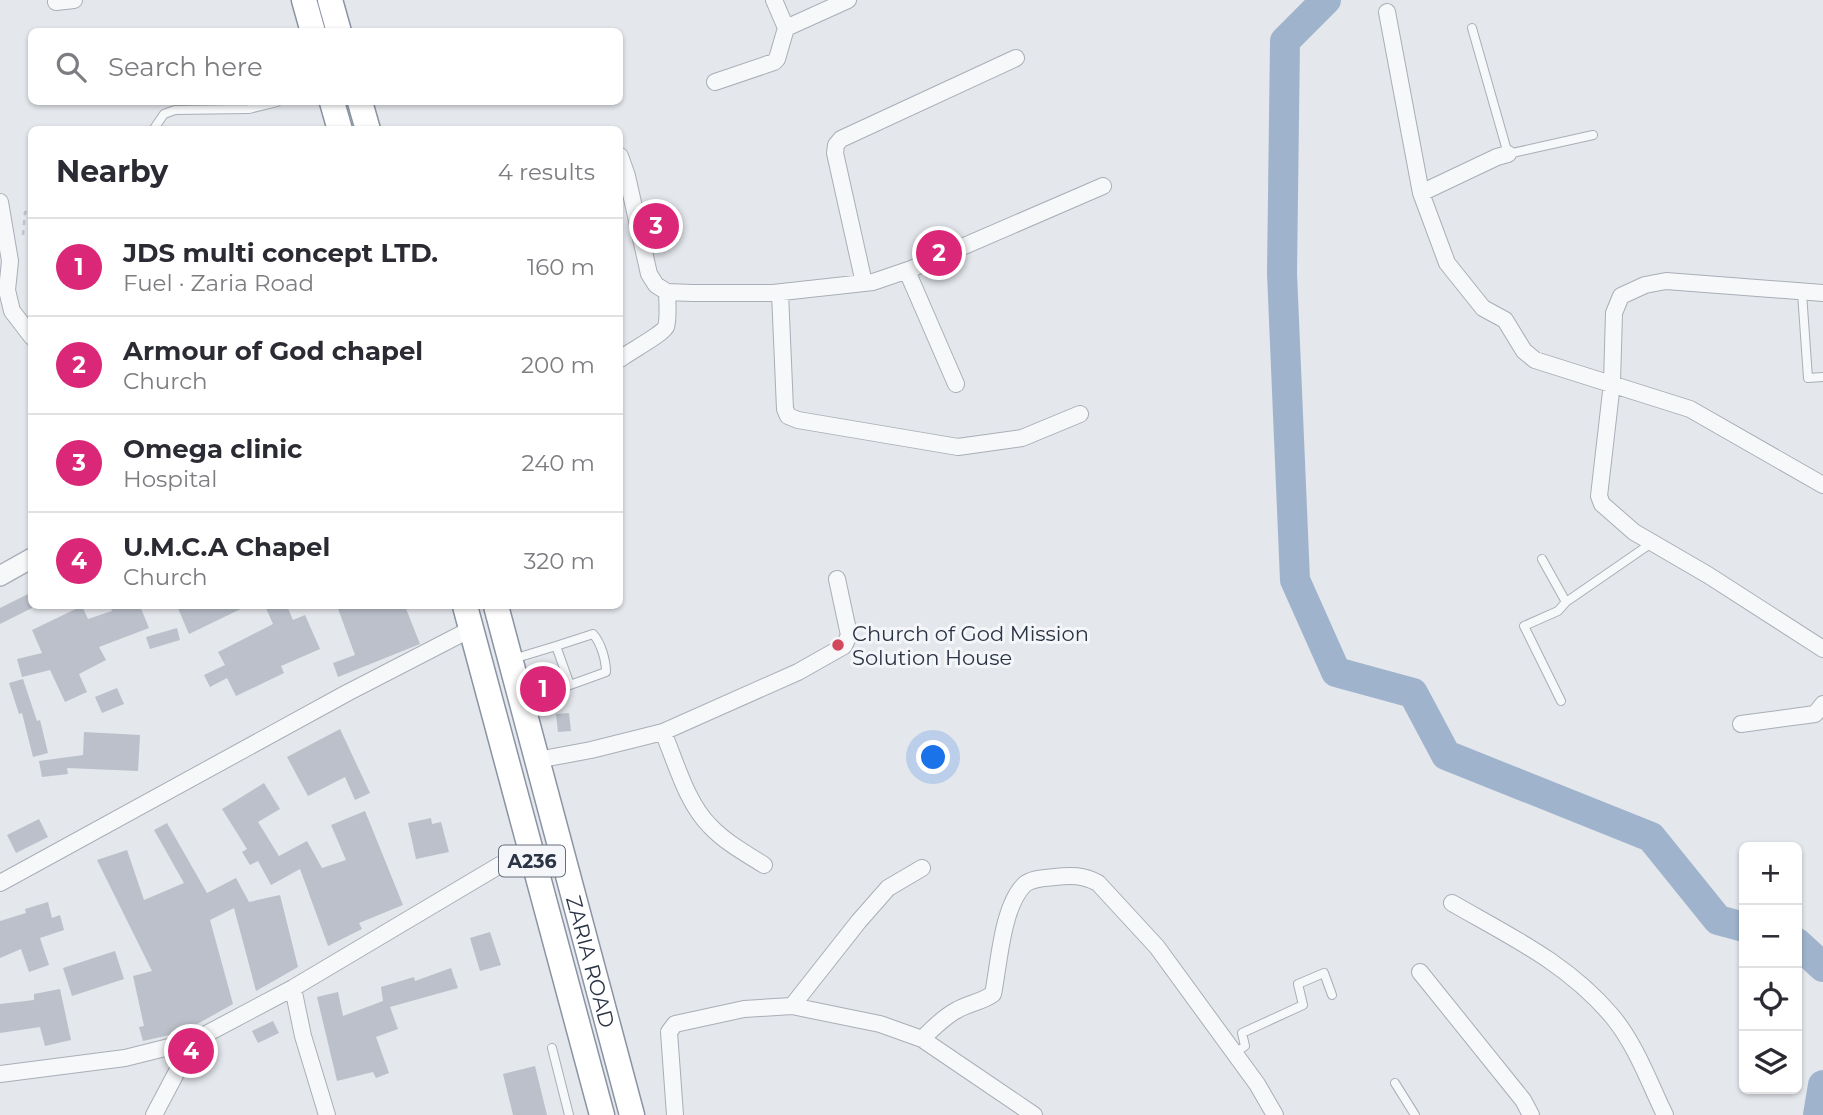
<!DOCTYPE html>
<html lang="en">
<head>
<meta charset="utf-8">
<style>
	:root { --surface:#fff; --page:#f7f7f7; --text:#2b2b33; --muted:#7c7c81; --line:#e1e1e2; --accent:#db2777 }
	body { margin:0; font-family:Montserrat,sans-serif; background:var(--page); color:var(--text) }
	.controls { position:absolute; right:21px; bottom:21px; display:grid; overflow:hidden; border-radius:10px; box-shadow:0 2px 5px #0004 }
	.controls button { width:63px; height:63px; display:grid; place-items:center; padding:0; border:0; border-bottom:2px solid var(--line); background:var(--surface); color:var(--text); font:35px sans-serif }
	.you { position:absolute; left:934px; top:758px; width:24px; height:24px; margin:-18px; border:5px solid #fff; border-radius:50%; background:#1a73e8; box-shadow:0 0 0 10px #1a73e833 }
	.badge { display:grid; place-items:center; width:46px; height:46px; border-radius:50%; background:var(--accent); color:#fff; font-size:23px; font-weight:700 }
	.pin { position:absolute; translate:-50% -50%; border:4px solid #fff; box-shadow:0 2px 7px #0006 }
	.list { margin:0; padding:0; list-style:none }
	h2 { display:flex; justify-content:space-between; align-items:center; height:91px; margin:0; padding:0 28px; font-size:30px }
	h2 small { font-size:23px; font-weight:400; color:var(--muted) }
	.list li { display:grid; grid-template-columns:46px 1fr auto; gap:21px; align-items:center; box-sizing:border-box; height:98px; padding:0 28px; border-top:2px solid var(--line) }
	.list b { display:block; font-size:26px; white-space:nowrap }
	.list p { margin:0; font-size:23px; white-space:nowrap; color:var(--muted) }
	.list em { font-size:23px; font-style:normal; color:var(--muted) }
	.icon { flex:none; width:38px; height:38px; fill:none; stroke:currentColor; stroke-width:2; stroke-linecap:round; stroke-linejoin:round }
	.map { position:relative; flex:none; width:1823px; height:1115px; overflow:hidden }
	.search { position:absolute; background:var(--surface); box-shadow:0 2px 5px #0004; left:28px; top:28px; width:595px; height:77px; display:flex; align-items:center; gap:18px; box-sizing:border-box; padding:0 24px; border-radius:10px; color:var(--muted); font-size:26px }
	.panel { position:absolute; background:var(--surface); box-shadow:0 2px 5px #0004; left:28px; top:126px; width:595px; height:483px; border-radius:10px }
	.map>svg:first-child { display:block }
</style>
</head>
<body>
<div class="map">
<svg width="1823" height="1115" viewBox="0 0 1823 1115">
	<rect width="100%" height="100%" fill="#e4e7ec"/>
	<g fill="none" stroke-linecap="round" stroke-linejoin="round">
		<path stroke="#9fb4cc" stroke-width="30" d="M1326 0 1285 41 1282 273 1295 580 1336 672 1413 693 1446 755 1651 837 1718 920 1744 927
			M1797 943 1823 967
			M1818 1115 1823 1085"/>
	</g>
	<path fill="#bbc0ca" d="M32 592V608L0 624V608Z
		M82 606 88 619 112 611 110 606H140L149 628 99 647 106 660 79 674 87 692 65 702 50 670 22 677 17 659 42 653 32 630Z
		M177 606H247L189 634Z
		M265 606H287L293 620 305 615 320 649 281 666 284 673 236 696 227 678 210 687 204 675 225 665 218 652 273 624Z
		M337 606H405L420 644 338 677 333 663 355 655Z
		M177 628 180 640 150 649 146 637Z
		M23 679 37 721 40 720 48 753 33 757 22 713 19 714 9 683Z
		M117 688 124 704 102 713 95 697Z
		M569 713 571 731 558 732 556 714Z
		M340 729 370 793 355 800 345 777 308 796 287 757Z
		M84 732 140 735 138 771 67 768 68 774 42 777 39 761 83 755Z
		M264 783 280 809 258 822 279 856 307 841 322 868 346 860 331 825 365 811 403 905 359 923 362 929 328 946 300 869 271 885 258 861 250 865 242 852 247 849 222 809Z
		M431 818 432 824 441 822 449 852 416 859 408 823Z
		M39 819 48 837 16 853 7 835Z
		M167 823 207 893 236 878 249 902 280 895 298 967 256 991 234 908 210 920 233 1004 183 1032 143 1041 139 1027 144 1026 133 976 152 971 97 860 127 850 144 900 184 883 154 830Z
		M48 902 52 918 60 915 64 930 40 938 49 965 29 972 21 949 0 958V921L26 913 25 909Z
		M490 932 501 965 480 971 470 938Z
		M115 951 124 979 72 996 63 968Z
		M451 968 458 988 390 1007 398 1029 376 1037 389 1073 376 1078 373 1072 337 1081 317 997 338 992 343 1016 383 1001 381 987 414 977 415 981Z
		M60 989 71 1040 45 1046 40 1027 0 1033V1004L34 1000V994Z
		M273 1021 279 1033 258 1043 252 1031Z
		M535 1066 547 1115H513L503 1074Z"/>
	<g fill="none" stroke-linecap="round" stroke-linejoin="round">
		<g stroke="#a9aeb7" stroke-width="10">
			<path id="service" d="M1472 28 1508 154 1593 135
				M153 130 164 114 175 110 249 109 277 102
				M1802 293 1808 378 1823 377
				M1542 559 1566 602
				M556 646 593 634C601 643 606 660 606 672L570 685
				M513 659 556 646 570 685 525 700
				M1561 701 1524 626 1558 611 1566 602 1653 542
				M552 1048 569 1115
				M1235 1053 1245 1046 1242 1033 1303 1005 1298 984 1324 973 1332 995
				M1395 1083 1415 1115"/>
		</g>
		<g stroke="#a9aeb7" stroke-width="18">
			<path id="minor" d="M774 0 786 28 848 0
				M56 2 74 0
				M1387 12 1421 193 1447 263 1483 308 1505 320 1524 351 1535 360 1690 409 1823 485
				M715 82 774 62 777 59 786 28
				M620 156 627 176 649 274 656 285 667 292 692 293H773L873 282 911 269 1103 186
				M1421 193 1497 157 1508 154
				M0 202 10 261 7 290 12 311 32 337
				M907 271 956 384
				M864 283 835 153 836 145 841 139 1016 58
				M780 293 785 409 788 416 798 420 958 447 1022 438 1080 414
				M1823 293 1666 281 1645 285 1621 296 1614 313 1612 383 1599 496 1602 504 1634 532 1708 575 1823 649
				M620 359C628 353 665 332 666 327 669 316 667 302 667 292
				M1741 724 1815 714 1823 704
				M663 732C676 762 686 802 710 826 725 842 745 853 764 865
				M537 760 591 750 663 732 798 672 844 646 849 635 837 579
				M0 883 347 693 471 629
				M1452 903C1511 937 1567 963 1612 1016 1636 1045 1649 1082 1665 1115
				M1420 972 1523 1100 1531 1115
				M293 988 303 1036 327 1115
				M792 1006 859 921 888 888 922 868
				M922 1039C933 1028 944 1017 957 1010 969 1003 982 1002 993 994 999 965 1002 907 1024 885 1031 878 1046 878 1055 877 1071 875 1083 875 1098 883L1157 947 1257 1084 1275 1115
				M0 1074 125 1058 193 1041 293 988 500 865 530 853
				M154 1115 193 1041
				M675 1115 669 1032 675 1024 744 1009 792 1006 880 1024 922 1039 1034 1115"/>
		</g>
		<g stroke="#a9aeb7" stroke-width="22">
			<path id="tertiary" d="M0 576 32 558"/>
		</g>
		<g stroke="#8b94a3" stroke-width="27">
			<g id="trunk">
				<path d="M304 0 313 32"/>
				<path d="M330 0 339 32"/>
				<path d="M332 102 340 130"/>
				<path d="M360 102 368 130"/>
				<path d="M465 606 602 1115"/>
				<path id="s1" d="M496 606 632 1115"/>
			</g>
		</g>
		<path stroke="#c2c5cb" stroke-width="2.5" stroke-dasharray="5 5" stroke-linecap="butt" d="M23 235 25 212 32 214"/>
		<use href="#service" stroke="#f7f8fa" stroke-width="8"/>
		<use href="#minor" stroke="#f7f8fa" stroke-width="16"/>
		<use href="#tertiary" stroke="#f7f8fa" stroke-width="19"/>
		<use href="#trunk" stroke="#fff" stroke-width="24"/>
	</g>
	<circle fill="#d1495b" stroke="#f4f6f9" stroke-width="2.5" cx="838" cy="645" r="7"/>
	<g text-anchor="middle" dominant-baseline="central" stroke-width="6" stroke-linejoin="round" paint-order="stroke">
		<rect fill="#f4f6f9" stroke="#676e7b" stroke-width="2" x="499" y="845.5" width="66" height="31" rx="5"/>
		<g font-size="19" font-weight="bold" fill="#2b3445">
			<text x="532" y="861">A236</text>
		</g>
		<g font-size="21" fill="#2b3445" stroke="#f4f6f9" text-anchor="start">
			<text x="852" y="633">Church of God Mission<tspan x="852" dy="24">Solution House</tspan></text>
		</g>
		<g font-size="21" fill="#2b3445" stroke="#f4f6f9">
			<text stroke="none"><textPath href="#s1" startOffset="368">ZARIA ROAD</textPath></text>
		</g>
	</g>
</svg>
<div class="controls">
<button>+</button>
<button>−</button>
<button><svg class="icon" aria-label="locate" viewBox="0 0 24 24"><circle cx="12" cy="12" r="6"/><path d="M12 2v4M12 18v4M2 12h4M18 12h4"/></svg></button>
<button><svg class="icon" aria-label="layers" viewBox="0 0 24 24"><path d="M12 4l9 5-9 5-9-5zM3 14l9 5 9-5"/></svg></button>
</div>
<div class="you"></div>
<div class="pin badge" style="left:543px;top:689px">1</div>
<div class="pin badge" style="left:939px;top:253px">2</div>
<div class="pin badge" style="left:656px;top:226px">3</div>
<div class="pin badge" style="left:191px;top:1051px">4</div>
<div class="search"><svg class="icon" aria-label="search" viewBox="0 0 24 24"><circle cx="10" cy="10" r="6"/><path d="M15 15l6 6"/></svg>Search here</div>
<section class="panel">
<h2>Nearby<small>4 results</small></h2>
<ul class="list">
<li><span class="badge">1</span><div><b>JDS multi concept LTD.</b><p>Fuel · Zaria Road</p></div><em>160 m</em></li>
<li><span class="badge">2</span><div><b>Armour of God chapel</b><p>Church</p></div><em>200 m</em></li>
<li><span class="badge">3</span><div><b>Omega clinic</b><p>Hospital</p></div><em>240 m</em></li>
<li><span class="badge">4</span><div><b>U.M.C.A Chapel</b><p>Church</p></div><em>320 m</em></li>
</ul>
</section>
</div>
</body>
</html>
